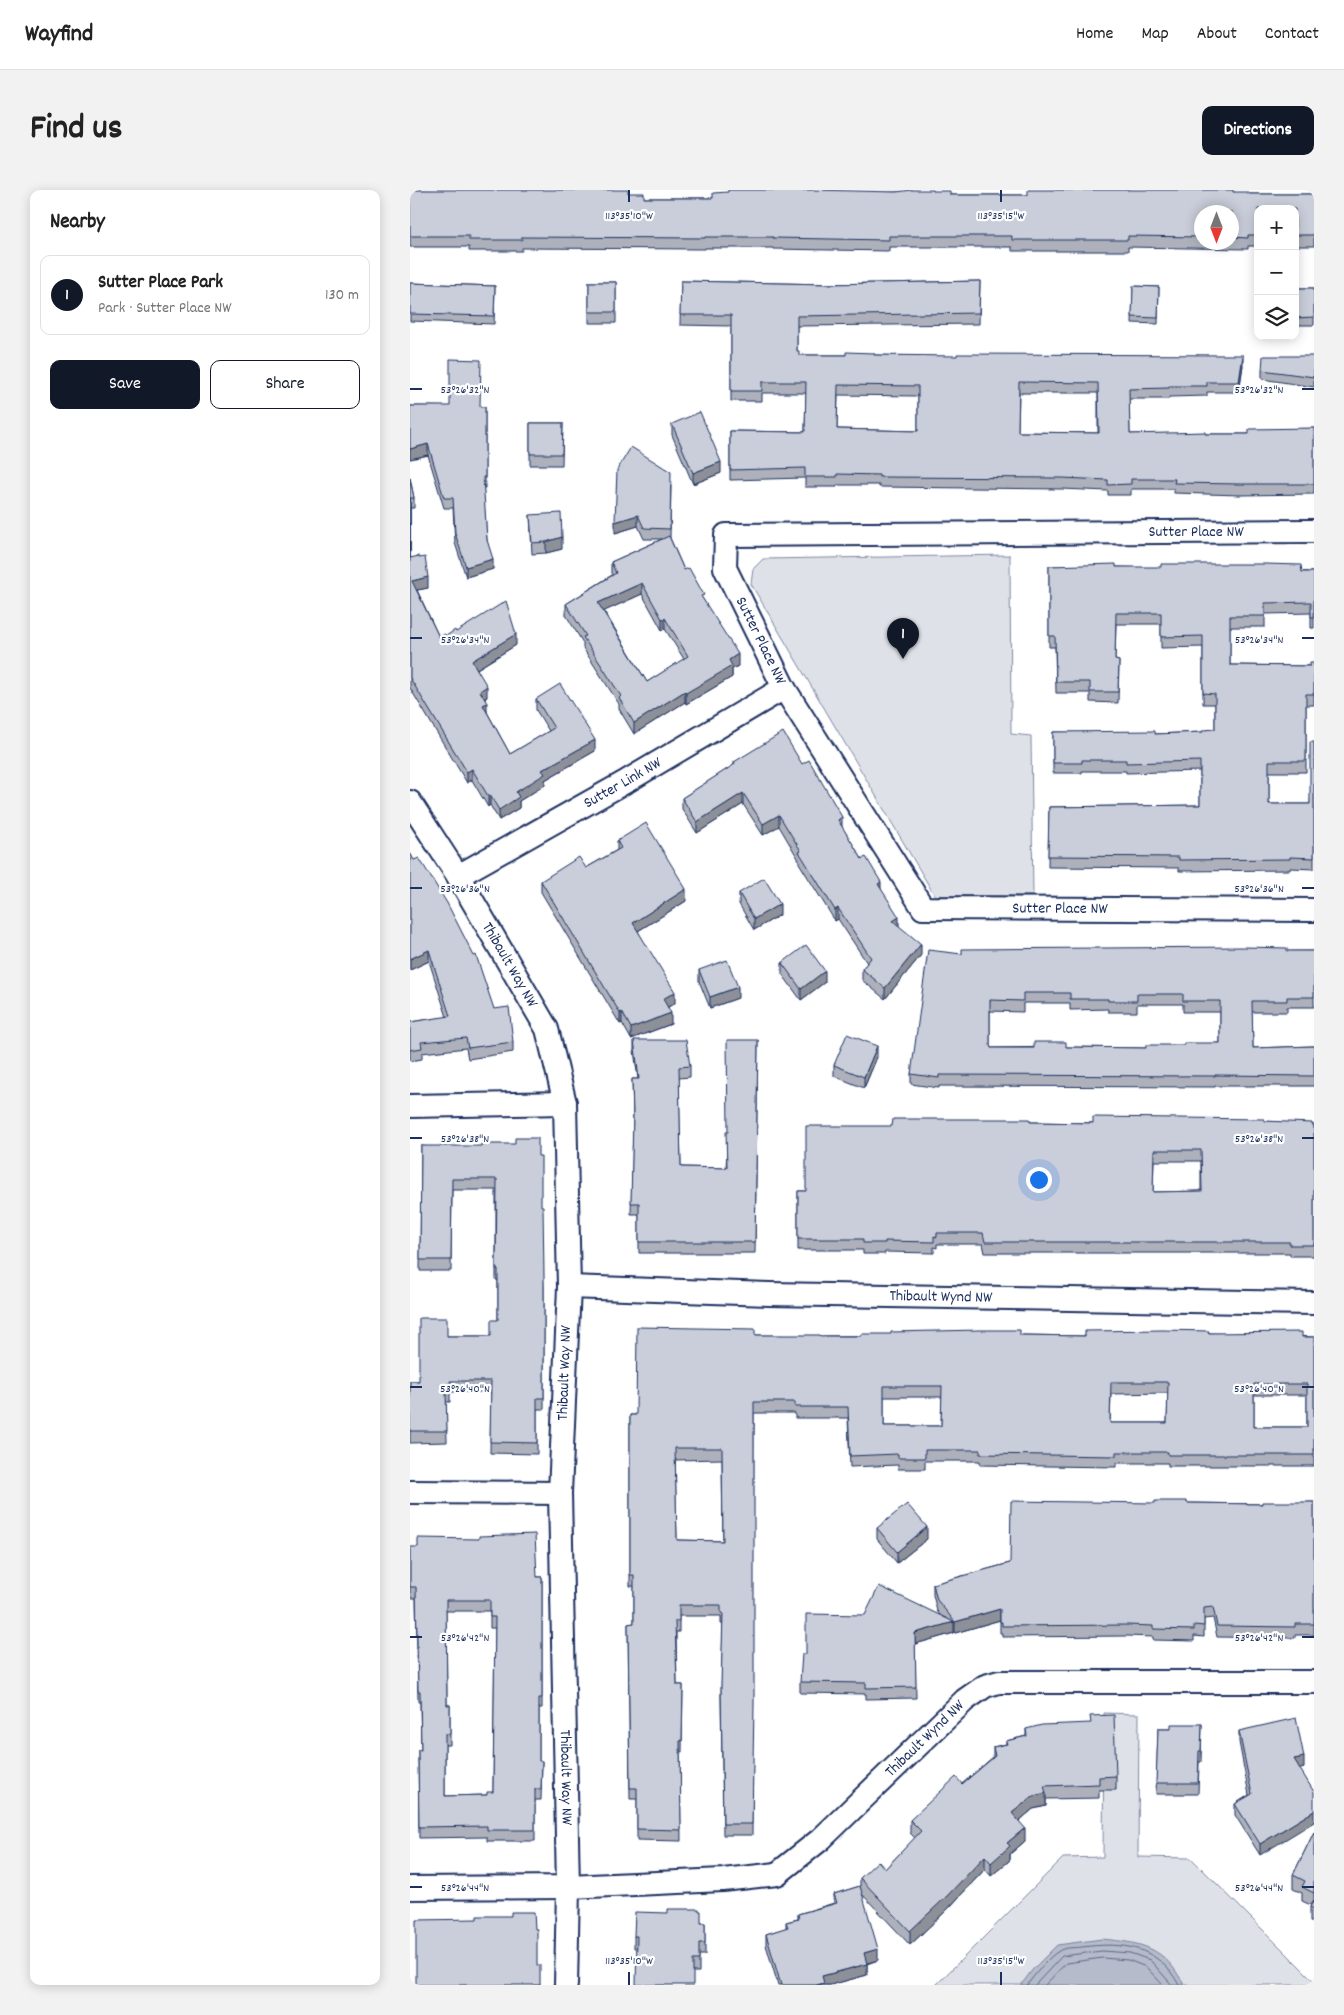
<!DOCTYPE html>
<html lang="en">
<head>
<meta charset="utf-8">
<style>
	:root { --surface:#fff; --page:#f2f2f2; --text:#222; --muted:#767676; --line:#e0e0e0; --accent:#111827 }
	body { margin:0; font-family:Dekko,sans-serif; background:var(--page); color:var(--text) }
	.controls { position:absolute; right:15px; top:15px; display:grid; overflow:hidden; border-radius:10px; box-shadow:0 2px 12px #0003 }
	.controls button { width:45px; height:45px; display:grid; place-items:center; padding:0; border:0; border-bottom:1px solid var(--line); background:var(--surface); color:var(--text); font:25px sans-serif }
	.compass { position:absolute; left:784px; top:15px; width:45px; height:45px; border-radius:50%; background:var(--surface); box-shadow:0 2px 12px #0003; rotate:180deg }
	.you { position:absolute; left:628px; top:989px; width:18px; height:18px; margin:-12px; border:4px solid #fff; border-radius:50%; background:#1a73e8; box-shadow:0 0 0 8px #1a73e833 }
	.badge { display:grid; place-items:center; width:32px; height:32px; border-radius:50%; background:var(--accent); color:#fff; font-size:16px; font-weight:700 }
	.pin { position:absolute; translate:-50% -41px; filter:drop-shadow(0 1px 2px #0008) }
	.pin::after { content:''; position:absolute; top:26px; width:18px; height:15px; background:inherit; clip-path:polygon(0 0,100% 0,50% 100%) }
	.list { margin:0; padding:0; list-style:none }
	h2 { display:flex; justify-content:space-between; align-items:center; height:65px; margin:0; padding:0 20px; font-size:21px }
	h2 small { font-size:16px; font-weight:400; color:var(--muted) }
	.list li { display:grid; grid-template-columns:32px 1fr auto; gap:15px; align-items:center; box-sizing:border-box; height:80px; margin:0 10px 10px; padding:0 10px; border:1px solid var(--line); border-radius:10px }
	.list b { display:block; font-size:19px; white-space:nowrap }
	.list p { margin:0; font-size:16px; white-space:nowrap; color:var(--muted) }
	.list em { font-size:16px; font-style:normal; color:var(--muted) }
	.actions { display:flex; gap:10px; padding:15px 20px }
	.actions a { flex:1; padding:11px 0; border:1px solid var(--accent); border-radius:10px; text-align:center; font-size:18px; color:var(--accent) }
	.actions .main { background:var(--accent); color:#fff }
	.icon { flex:none; width:28px; height:28px; fill:none; stroke:currentColor; stroke-width:2; stroke-linecap:round; stroke-linejoin:round }
	.map { position:relative; flex:none; width:904px; height:1795px; overflow:hidden; border-radius:10px }
	header { display:flex; align-items:center; gap:30px; box-sizing:border-box; height:70px; padding:0 25px; background:var(--surface); border-bottom:1px solid var(--line) }
	header strong { font-size:24px }
	nav { display:flex; gap:28px; margin-inline-start:auto; font-size:18px }
	.intro { display:flex; align-items:center; justify-content:space-between; box-sizing:border-box; height:120px; padding:0 30px }
	h1 { margin:0; font-size:35px }
	.button { padding:12px 22px; border-radius:10px; background:var(--accent); color:#fff; font-size:18px; font-weight:700 }
	main { display:flex; gap:30px; padding:0 30px }
	aside { flex:1; background:var(--surface); border-radius:10px; box-shadow:0 2px 12px #0003 }
	.map>svg:first-child { display:block }
</style>
</head>
<body>
<header>
<strong>Wayfind</strong>
<nav><a>Home</a><a>Map</a><a>About</a><a>Contact</a></nav>
</header>
<div class="intro"><h1>Find us</h1><a class="button">Directions</a></div>
<main>
<aside>
<h2>Nearby<small></small></h2>
<ul class="list">
<li><span class="badge">1</span><div><b>Sutter Place Park</b><p>Park · Sutter Place NW</p></div><em>130 m</em></li>
</ul>
<div class="actions"><a class="main">Save</a><a>Share</a></div>
</aside>
<div class="map">
<svg width="904" height="1795" viewBox="0 0 904 1795">
	<rect width="100%" height="100%" fill="#fff"/>
	<filter id="ink" filterUnits="userSpaceOnUse"><feTurbulence type="fractalNoise" baseFrequency=".02" numOctaves="2"/><feDisplacementMap in="SourceGraphic" scale="10" xChannelSelector="R" yChannelSelector="G"/><feConvolveMatrix kernelMatrix="1 2 1 2 8 2 1 2 1" color-interpolation-filters="sRGB"/></filter>
	<g filter="url(#ink)">
		<path fill="#dee1e7" stroke="#7c88a2" d="M600 365 601 544 621 546 623 706H525L341 394 343 379 353 369Z
			M694 1523 729 1524 728 1667 781 1668 904 1791V1795H526L653 1668 693 1667Z"/>
		<path fill="#b5bbca" stroke="#77839f" d="M692 1749C732 1753 754 1756 774 1795H611L623 1779 647 1755Z"/>
		<g fill="none" stroke-linecap="round" stroke-linejoin="round">
			<path stroke="#596789" stroke-width="1" d="M617 1795C625 1785 638 1767 649 1761 654 1757 665 1758 672 1757 712 1752 748 1755 769 1795
				M625 1795 652 1766 692 1761 720 1763 740 1770 762 1795
				M635 1795 656 1773 692 1768 718 1770 736 1777 753 1795"/>
			<g stroke="#1b2f5e" stroke-width="26">
				<g id="street">
					<path id="s1" d="M904 341 316 345 315 378 374 498 513 718 904 720"/>
					<path id="s2" d="M0 612 48 686 137 839 155 913 159 1097 150 1303 158 1697 156 1795"/>
					<path id="s3" d="M48 686 217 591 374 498"/>
					<path d="M0 916 155 913"/>
					<path id="s4" d="M159 1097 359 1104 904 1113"/>
					<path d="M0 1302 150 1303"/>
					<path id="s5" d="M0 1698 158 1697 313 1690 367 1684 411 1649 555 1510 575 1496 589 1492H904"/>
				</g>
			</g>
			<use href="#street" stroke="#fff" stroke-width="22"/>
		</g>
		<path fill="#aeb1bb" stroke="#1b2f5e" fill-rule="evenodd" d="M0 0 218 3 234 8H303L486 2 523 1 540 5H618L823 2 838 4H904V56H885V19H848V56H838V59L718 57V61H602V57H479V61L363 59V58H295V59L112 58V61H59V57H0ZM792 22H822V52H792Z
			M271 91 418 94 570 91 569 134 387 136V161L389 165H464L833 175 829 202H797V206L759 207V209H719L720 244H839L904 238V304L830 305 764 303V299H721V305H698V301L652 299 469 297V295H427V297H395V288L320 290V241L395 242 396 203H352V211H321V136L270 135ZM609 203H688V243L608 242ZM428 205 508 206V241L427 239Z
			M179 92H206V133H179Z
			M0 93 85 96 84 134 0 131Z
			M723 96 749 97 748 134 722 133Z
			M885 98H904V135H885Z
			M904 166V197L852 189V180Z
			M0 216 75 217V298H73L77 350 83 379 56 387 45 353 43 318H34L18 265 0 269Z
			M120 233H153L152 275H120Z
			M262 234 311 283 283 294 262 245Z
			M0 288 4 308V318H0V368L18 398 7 400 29 447 36 446 46 442 106 455 67 479 77 507 75 509 77 522 100 564 139 541 126 520V509L185 561 135 590V595L109 611V618L89 630 80 615 78 617 62 590 57 593 0 498Z
			M261 294 260 348 274 380 294 411 328 476 322 479V487L276 514 275 512 224 544 209 519V514L173 458V453L156 425V414L202 385 201 383V372L252 349H234L228 336 205 343ZM232 404 252 440 255 439 274 469 237 492 194 421Z
			M120 325 152 359 136 363 122 364Z
			M639 376 706 377 904 382V438H901V423L855 424V437H820V475L900 476 904 473V515H896V582H859V614H900L904 552V679L880 678V680L769 681V678L638 677 639 617 790 615V581L716 583V581H672V583H643V542L745 544 793 542 805 539V514H793V457L751 458V434H706L705 470 709 471 708 513 680 512V503H646L645 457H639Z
			M324 572 392 574 432 637 452 669 471 699 489 737 511 765 475 809 452 790V779L457 773 428 729 425 731 389 673V670L369 636 353 645 333 614 287 643 272 619V608L324 575Z
			M207 651 276 711 228 741 265 813 258 817 261 834 221 849 212 833 210 834 131 702V691L176 678 207 660Z
			M0 663 84 819 103 852V862L58 869 56 858 12 863V869L0 871V832L37 827 19 771 0 780Z
			M329 703 370 725 344 740 329 714Z
			M904 761V817H877V822H842L843 858 904 856V896H805V897L529 896V898L501 894V884L552 764ZM613 813H660V820L698 819V822H727V814H773V822H810V853L736 858 656 857 581 858 580 855V821L613 822Z
			M372 773 415 792 391 810 372 784Z
			M289 780 328 808 300 818 289 791Z
			M224 850 280 876V887L269 888 271 977 316 978 318 942 348 850 345 1063H229V1024H221L223 931 222 889H228L224 861Z
			M467 867 454 898 424 886V875Z
			M854 931 904 935V1066H880V1063H575L573 1054H527V1058L524 1057V1063L475 1062V1064H453V1060H388V1001H396L482 936 620 932 683 933ZM744 971H791V1001L743 1002Z
			M11 956 128 966 134 1097V1219H127V1264L80 1263 81 1202H40V1212H36L37 1252 0 1253V1191H9L37 1146H81L88 1130V1090H86V1000H42L41 1081H10Z
			M798 1143 904 1147V1276H758V1273H706V1277L570 1275V1271H515V1279H488V1275L440 1277 438 1228H385V1223H344L342 1645H313L311 1506 313 1434H311V1426H269V1442H266L267 1495H273L272 1562H270L271 1651 227 1650V1609H220L218 1434 224 1433V1396H220V1225H226L345 1145 410 1146 610 1145 675 1146ZM758 1203 757 1233H700L701 1204ZM844 1205H897V1237H844ZM474 1207H532L531 1236H474ZM312 1269 313 1351 267 1350 265 1270Z
			M904 1312V1445H885V1448L807 1447 803 1428 794 1429V1447L784 1446V1451L743 1450V1447L717 1446 592 1447V1443H590V1430L545 1443 544 1442V1443L505 1454 506 1508 456 1509V1504L390 1503V1492L531 1426 527 1421 523 1405V1394L600 1373 777 1313 852 1314Z
			M467 1338 517 1349 487 1373 467 1349Z
			M0 1357 127 1387H132V1518H129V1571H132L131 1610H125V1651H77V1647L9 1648 8 1560H11L10 1512H8L6 1408H0ZM36 1421H80V1438H85L83 1602 77 1605 35 1606V1555H40V1515H37Z
			M792 1534 791 1572H789L788 1604H746L748 1539H761Z
			M616 1539 706 1586V1600H689V1608L636 1609V1616L623 1619 609 1631 615 1651 600 1664V1670L581 1686 575 1679 537 1720 500 1755 452 1704 468 1770 457 1774V1785L420 1795H368L356 1755V1744L376 1738V1732L388 1729V1724L424 1713V1704L450 1696V1688L475 1679 505 1648 500 1643V1630L552 1594 583 1567V1557L596 1554V1551L616 1546Z
			M829 1541 894 1578 890 1579 850 1665 825 1625V1614L839 1605 829 1552Z
			M904 1642V1733L900 1731V1717L901 1715 892 1711V1703L883 1699V1685Z
			M291 1733H295V1765H289V1782H283L227 1758H224V1746Z"/>
		<path fill="#8d9099" stroke="#1b2f5e" d="M833 165V175L829 202V192Z
			M18 254V265L0 269V259Z
			M311 272V283L283 294V283Z
			M228 325V336L205 343V332Z
			M152 347V359L136 363V352Z
			M83 369V379L56 387V377Z
			M18 387V398L2 401V391Z
			M232 393V404L188 424V413Z
			M255 428V439L252 440V429Z
			M106 444V455L62 482V471Z
			M328 464V476L322 479V487L276 514V503L319 470Z
			M77 496V507L70 511V501Z
			M275 501V512L224 544V533Z
			M77 513V523L73 515Z
			M185 550V561L135 590V595L109 611V618L89 630V620L106 602 132 580Z
			M62 579V590L57 593V582Z
			M333 603V614L287 643V632Z
			M80 605V615L78 617V606Z
			M369 625V636L353 645V634Z
			M432 627V638L428 630Z
			M471 692V703L468 694Z
			M276 699V711L223 744V733Z
			M370 714V725L344 740V729Z
			M428 718V729L425 731V720Z
			M489 727V738L483 731Z
			M511 754V765L475 809V798Z
			M19 760V771L0 780V769Z
			M415 781V792L391 810V799Z
			M328 797V808L300 818V807Z
			M265 802V813L253 820V809Z
			M212 822V833L210 834V823Z
			M261 823V834L221 849V838Z
			M467 856V867L454 898V887Z
			M517 1337V1349L487 1373V1362Z
			M590 1419V1430L545 1443V1432Z
			M544 1432V1443L505 1454V1443Z
			M894 1567V1578L884 1580V1569Z
			M636 1603V1616L623 1619 602 1637V1623L623 1606Z
			M904 1621V1632L850 1665V1654Z
			M615 1638V1651L600 1664V1670L581 1686V1673L597 1653Z
			M575 1666V1679L537 1720 500 1755V1741Z
			M468 1759V1770L454 1774V1763Z
			M457 1774V1785L420 1795H406L412 1786Z"/>
		<path fill="#caceda" stroke="#1b2f5e" fill-rule="evenodd" d="M0 0H218V3H234V8H303V3L318 2V0H402L486 2 502 0H523V1H540V5H618V0H823V2H838V4H904V45H885V19H848V45H838V48L822 47V22H792V47L718 46V50H602V46H479V50L363 48V47H295V48L112 47V50H59V46H0Z
			M271 91 418 94 570 91 569 123 387 126V161H389V165H436V162L464 163V165L547 166V164L833 165 829 192H797V196H759V198L719 199 720 244 795 242V244H839V239L904 238V294H830L764 293 765 289H721V294L698 295V290L652 288 469 287V285L427 284V287H395V278L320 280V241L395 242 396 192H352V201H321V125H270ZM609 192 688 193 689 243 608 242ZM428 195 508 196V241L427 239Z
			M179 92H206V122H179Z
			M0 93 85 96 84 126 0 124Z
			M723 96 749 97 748 128 722 127Z
			M885 98H904V127L885 128Z
			M853 166H904V187L852 180Z
			M40 169 71 170 70 217H75V287H73L77 350 83 369 56 377 45 343 43 308H34L18 254 0 259V216H40Z
			M290 222 311 272 283 283 262 234Z
			M120 233H153L152 264H120Z
			M221 257 261 282 260 339 234 338 228 325 205 332 207 280Z
			M0 288 4 308H0V368L9 366V368L15 367 18 387 2 391 29 447 35 444 36 446 45 440 46 442 96 411 106 444 62 471 77 496 70 501 77 513 73 515 100 564 144 538 126 509 150 494 185 550 132 580 135 584 106 602 109 607 89 620 80 605 78 606 62 579 57 582 0 488Z
			M151 323 152 347 136 352 122 353 120 325Z
			M259 346 274 380 279 378 294 405 291 406 328 464 319 470 322 476 276 503 275 501 224 533 209 508 211 506 173 447 176 446 156 414 206 383 201 372ZM232 393 252 429 255 428 278 466 237 492 188 413Z
			M706 374V377H751V374H855L891 375 892 382H904V427H901V412L855 413V426H820V475L900 476V473H904V504H896V571H859V614H900V552H904V668L880 667V669L769 670V667L638 666 639 617 790 615V571L716 573V570H672V573H643V542L745 541V544L793 542V540L805 539V504L793 503V446L751 447V423H706L705 470 709 471 708 502H680V492H646L645 446H639V376Z
			M373 542 392 574 399 570 432 627 428 630 452 669 456 667 471 692 468 694 489 727 483 731 511 754 475 798 452 779 461 768 428 718 425 720 389 662 391 661 369 625 353 634 333 603 287 632 272 608 325 574 324 572Z
			M236 633 276 699 223 733 265 802 253 809 261 823 221 838 212 822 210 823 131 691 169 667 176 678 211 658 207 651Z
			M0 663 4 670 9 668 37 713 64 766 66 765 84 819 99 817 103 852 58 858 56 848 11 852 12 858 0 860V832L40 826 19 760 0 769Z
			M354 688 370 714 344 729 329 703Z
			M396 755 415 781 391 799 372 773Z
			M834 757 877 758V761H904V807H877V811H842L843 858 904 856V886L805 885V886L529 885V888L501 884 518 760 552 764V759ZM613 803H660V809H698V811H727V804H773V811H810V853H774V855H736V858L656 857V852H624V858H581L580 855V810L613 811Z
			M317 770 328 797 300 807 289 780Z
			M437 844 467 856 454 887 424 875Z
			M224 850H276L280 876 269 877 271 977 317 978 316 942H318L317 850H348L345 1052H229V1013H221L223 925 222 889H229Z
			M683 927 854 929V931L902 933V935H904V1055H880V1052H575L573 1043H527V1047L524 1046V1052L475 1051V1053H453V1049H388V1001H396V936H482L483 929H620V932L683 933ZM744 960H791L792 1001 743 1002Z
			M105 948H128V966H131V1016H133L134 1086V1208H127V1253L80 1252 81 1191H40V1201H36L37 1241H0V1191H9V1128H37V1146H81V1130H88V1079H86L87 989H42L41 1070H10L11 956H71V954H105Z
			M227 1137 345 1139V1145H410V1146H451V1144H481V1142L570 1140H610V1145L675 1146V1141L753 1140 799 1141 798 1143 892 1142V1147H904V1265H758V1262H706V1266L570 1264V1260H515V1268H488V1264L440 1266 438 1217H385V1212H344V1515L342 1634H313L311 1495 313 1423H311V1415H269V1431H265L267 1495H273L272 1551H270L271 1640 227 1639V1598H220L218 1434 224 1433V1385H220V1225H226ZM701 1192H758L757 1233H700ZM844 1194H897V1237H844ZM474 1196H532L531 1236H474ZM265 1258H312L313 1351 267 1350Z
			M601 1311 745 1313V1311H777V1313L852 1314V1312H904V1434H885V1437L807 1436 803 1417 794 1418V1436L784 1435V1440L743 1439V1436L717 1435 592 1436V1432H590V1419L545 1432 527 1410 523 1394 600 1373Z
			M497 1314 517 1337 487 1362 467 1338Z
			M125 1344 127 1387H132V1508H129V1571H132L131 1599H125V1640H77V1636L9 1637 8 1560H11L10 1501H8L6 1397H0V1357H8V1348L69 1349V1346ZM36 1410H80V1427H85L83 1602H77V1605L35 1606V1544H40V1515H37Z
			M469 1396 544 1432 505 1443 506 1497 456 1498V1493L390 1492 392 1464H396V1424L455 1425Z
			M704 1525 706 1586 689 1587V1594L634 1596 636 1603 623 1606 602 1623 615 1638 597 1653 600 1656 581 1673 575 1666 537 1706 500 1741 450 1688 468 1671 475 1679 511 1641 500 1630 546 1587 552 1594 585 1566 583 1557 597 1554 596 1551 617 1546 616 1539 632 1535 681 1533 680 1526Z
			M886 1528 894 1567 884 1569 904 1602V1621L850 1654 825 1614 842 1604 829 1541Z
			M761 1534H792L791 1561H789L788 1593H746L748 1539H761Z
			M904 1642V1703L892 1697 895 1691 883 1685Z
			M450 1696 468 1759 454 1763 457 1774 412 1786 414 1793 406 1795H371L356 1744 378 1737 376 1732 389 1729 388 1724 427 1713 424 1704Z
			M904 1710V1719L900 1717Z
			M258 1719H289V1721H291V1733H295V1753H289V1770H283V1795H226L227 1746H224L225 1722 258 1723Z
			M101 1722H124L125 1739H127V1775H130V1795H6V1730L67 1729V1726H101Z"/>
	</g>
	<path fill="none" stroke="#1b2f5e" stroke-width="2" d="M219 0V12M591 0V12M0 199H12M892 199H904M0 448H12M892 448H904M0 698H12M892 698H904M0 948H12M892 948H904M0 1197H12M892 1197H904M0 1447H12M892 1447H904M0 1697H12M892 1697H904M219 1782V1795M591 1782V1795"/>
	<g text-anchor="middle" dominant-baseline="central" stroke-width="4.5" stroke-linejoin="round" paint-order="stroke">
		<g font-size="16" fill="#1b2f5e" stroke="#fff">
			<text x="786" y="342">Sutter Place NW</text>
			<text stroke="none"><textPath href="#s1" startOffset="702">Sutter Place NW</textPath></text>
			<text stroke="none"><textPath href="#s3" startOffset="189">Sutter Link NW</textPath></text>
			<text stroke="none"><textPath href="#s1" startOffset="1152">Sutter Place NW</textPath></text>
			<text stroke="none"><textPath href="#s2" startOffset="191">Thibault Way NW</textPath></text>
			<text stroke="none"><textPath href="#s4" startOffset="372">Thibault Wynd NW</textPath></text>
			<text transform="translate(155 1183) rotate(-88)">Thibault Way NW</text>
			<text stroke="none"><textPath href="#s5" startOffset="568">Thibault Wynd NW</textPath></text>
			<text stroke="none"><textPath href="#s2" startOffset="1016">Thibault Way NW</textPath></text>
		</g>
	</g>
	<g font-size="12" text-anchor="middle" fill="#1b2f5e" stroke="#fff" stroke-width="4.5" stroke-linejoin="round" paint-order="stroke">
		<text x="219" y="29">113°35'10"W</text>
		<text x="591" y="29">113°35'15"W</text>
		<text x="849" y="203">53°26'32"N</text>
		<text x="55" y="203">53°26'32"N</text>
		<text x="849" y="453">53°26'34"N</text>
		<text x="55" y="453">53°26'34"N</text>
		<text x="849" y="702">53°26'36"N</text>
		<text x="55" y="702">53°26'36"N</text>
		<text x="55" y="952">53°26'38"N</text>
		<text x="849" y="952">53°26'38"N</text>
		<text x="55" y="1202">53°26'40"N</text>
		<text x="849" y="1202">53°26'40"N</text>
		<text x="55" y="1451">53°26'42"N</text>
		<text x="849" y="1451">53°26'42"N</text>
		<text x="55" y="1701">53°26'44"N</text>
		<text x="849" y="1701">53°26'44"N</text>
		<text x="219" y="1774">113°35'10"W</text>
		<text x="591" y="1774">113°35'15"W</text>
	</g>
</svg>
<div class="controls">
<button>+</button>
<button>−</button>
<button><svg class="icon" aria-label="layers" viewBox="0 0 24 24"><path d="M12 4l9 5-9 5-9-5zM3 14l9 5 9-5"/></svg></button>
</div>
<svg class="compass" viewBox="-18 -18 36 36"><path d="M0-13l5 13h-10z" fill="#e53935"/><path d="M0 13l5-13h-10z" fill="#767676"/></svg>
<div class="you"></div>
<div class="pin badge" style="left:493px;top:469px">1</div>
</div>
</main>
</body>
</html>
